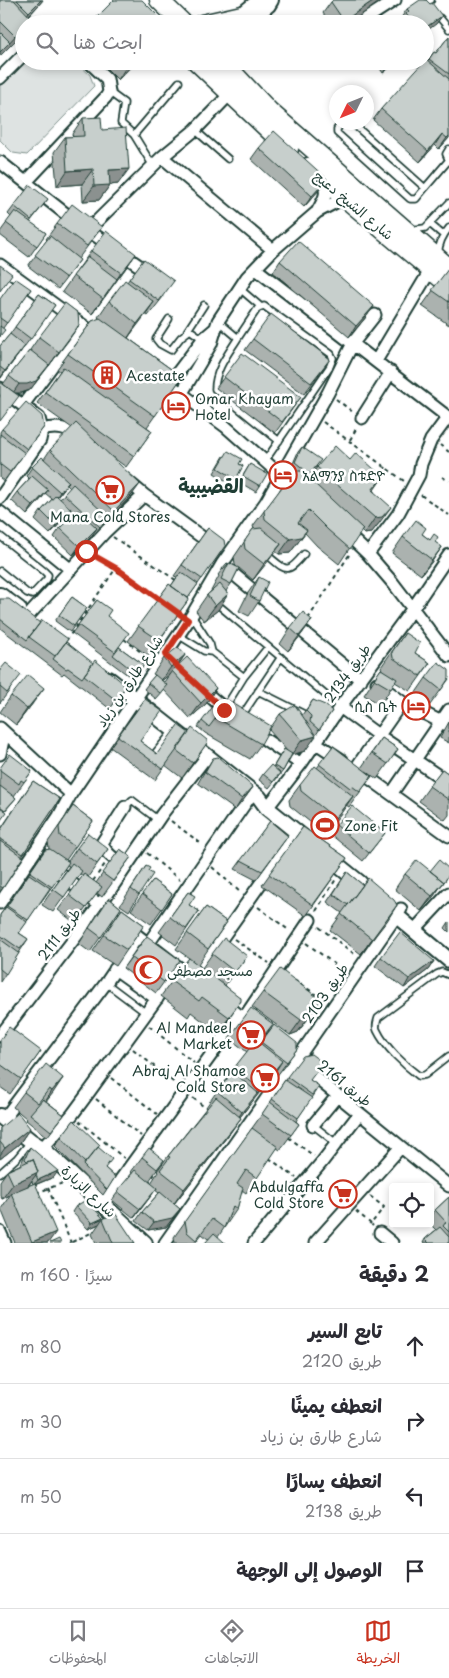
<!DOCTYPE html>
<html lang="ar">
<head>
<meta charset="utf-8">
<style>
	:root { --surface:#fff; --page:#f7f7f7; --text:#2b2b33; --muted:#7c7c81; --line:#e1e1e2; --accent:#c8321e }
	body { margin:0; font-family:"Playpen Sans","Playpen Sans Arabic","Noto Sans Ethiopic",sans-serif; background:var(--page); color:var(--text); direction:rtl }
	.controls { position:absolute; right:15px; bottom:15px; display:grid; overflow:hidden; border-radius:5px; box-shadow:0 2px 8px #0003 }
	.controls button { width:45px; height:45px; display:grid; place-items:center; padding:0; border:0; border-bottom:1px solid var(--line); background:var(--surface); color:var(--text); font:25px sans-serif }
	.compass { position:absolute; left:329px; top:85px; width:45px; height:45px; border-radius:50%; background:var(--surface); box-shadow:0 2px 8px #0003; rotate:227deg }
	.stop { position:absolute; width:15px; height:15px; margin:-11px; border:4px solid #c8321e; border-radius:50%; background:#fff }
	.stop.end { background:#c8321e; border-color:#fff; box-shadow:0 1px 5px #0008 }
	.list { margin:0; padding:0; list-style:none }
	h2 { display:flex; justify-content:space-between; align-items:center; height:65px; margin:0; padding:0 20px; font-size:21px }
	h2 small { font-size:16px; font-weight:400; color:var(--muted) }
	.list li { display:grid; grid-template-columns:32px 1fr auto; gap:15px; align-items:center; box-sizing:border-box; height:75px; padding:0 20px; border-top:1px solid var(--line) }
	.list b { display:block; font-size:19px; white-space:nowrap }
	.list p { margin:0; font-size:16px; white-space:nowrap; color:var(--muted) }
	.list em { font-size:16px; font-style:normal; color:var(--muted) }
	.icon { flex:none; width:28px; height:28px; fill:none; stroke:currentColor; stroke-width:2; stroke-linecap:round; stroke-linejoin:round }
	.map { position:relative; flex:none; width:449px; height:1243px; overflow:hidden; direction:ltr }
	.search { position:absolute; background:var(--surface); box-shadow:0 2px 8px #0003; left:15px; right:15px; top:15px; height:55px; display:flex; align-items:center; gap:12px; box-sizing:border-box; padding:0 18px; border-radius:28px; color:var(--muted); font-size:19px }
	.sheet { height:365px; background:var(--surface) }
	nav { display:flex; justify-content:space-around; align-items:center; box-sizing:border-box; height:70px; border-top:1px solid var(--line); background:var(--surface); font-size:14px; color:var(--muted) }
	nav a { display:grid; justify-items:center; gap:2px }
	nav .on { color:var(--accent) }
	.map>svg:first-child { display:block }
</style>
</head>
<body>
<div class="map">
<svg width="449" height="1243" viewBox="0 0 449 1243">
	<rect width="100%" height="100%" fill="#fff"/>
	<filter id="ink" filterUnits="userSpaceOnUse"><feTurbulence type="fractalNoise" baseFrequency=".02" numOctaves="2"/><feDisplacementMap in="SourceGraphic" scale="10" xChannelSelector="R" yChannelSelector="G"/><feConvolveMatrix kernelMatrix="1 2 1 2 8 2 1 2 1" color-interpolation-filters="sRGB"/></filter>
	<g filter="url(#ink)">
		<path fill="#dee3e2" stroke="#7e908b" d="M24 61H75L90 75 94 86 27 155 13 153 0 140V83Z"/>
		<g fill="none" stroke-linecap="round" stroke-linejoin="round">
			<g stroke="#1f3d34" stroke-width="9">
				<path id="service" d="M429 1 431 0
					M440 18 449 29
					M109 92 124 103 121 123 134 135
					M343 122 337 129V133L410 199H416L425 188
					M351 122 425 188 448 161
					M195 130 228 159
					M449 149 446 154 449 161
					M153 166 134 135 179 82
					M430 224 443 235
					M411 230 425 228 449 203
					M438 254C439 243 442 236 449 228
					M239 288 260 306
					M169 319 156 339 160 344 171 350 181 337 190 330 203 339
					M218 321 238 338 258 308 264 306 331 354 333 358 330 366 265 461
					M187 331 204 305
					M238 338C228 354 215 370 215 389L279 441
					M0 536 44 571 48 575 47 579 32 595 27 593 0 571
					M266 554C286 570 286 576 304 554
					M216 603 340 707
					M178 635 204 651 212 652 210 644 192 616
					M212 652 244 677
					M258 691 310 717
					M226 706 244 677 268 647
					M241 717 281 657
					M152 757 173 731
					M125 807 132 800 158 820
					M449 975 442 972 437 974 378 1018C377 1022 375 1026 377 1030 385 1047 404 1065 419 1076L425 1075 449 1056
					M106 983 146 1013
					M313 1125 336 1143
					M0 1173 17 1158 31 1141"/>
			</g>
			<g stroke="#1f3d34" stroke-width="15">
				<path id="minor" d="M358 24 395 0
					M0 78 24 54
					M162 157 273 250
					M0 162 76 222 151 274
					M26 182 106 97 109 92 107 79 88 61
					M317 212C324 199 329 194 322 180
					M88 230 162 157 195 130 230 94 237 95
					M0 265 99 337
					M256 269 449 418
					M376 361 434 264
					M162 379 225 426 285 479
					M169 384 203 339 216 328
					M0 388 39 418 42 430 40 440 0 498
					M182 393 211 344 218 321 247 277 273 250 317 212 336 202 342 200 349 202
					M23 405 82 326
					M362 418 391 372
					M42 430C57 426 68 428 80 438
					M125 479 144 495 214 546
					M0 512 70 569
					M344 531 368 554 393 583 449 656
					M368 554 398 514 419 475 421 464 431 440 448 417
					M225 567 361 680
					M28 616 105 532 144 495
					M377 683 402 702 449 726
					M199 687 234 717
					M340 707 378 735 449 783
					M0 728 71 794
					M251 730 301 764
					M316 743 342 760
					M0 754 3 740 1 729
					M356 768 402 702
					M358 770 449 836
					M392 793 449 710
					M125 807 102 843C105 854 116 860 125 866
					M267 808 301 764 340 707 413 608 449 555
					M49 865 113 916
					M0 903 59 816 71 794 192 615 222 564 266 502 328 393 353 343 375 315
					M419 925 449 893
					M125 926 191 977
					M148 944 253 792
					M115 969 157 999
					M193 979 297 832
					M224 1003 449 1186
					M244 1018 310 920
					M0 1036 100 905 162 814 207 756
					M4 1119 106 983 138 936
					M313 1125 337 1096
					M38 1153 72 1115 89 1092 179 968
					M103 1204 240 1015
					M0 1232 5 1243
					M380 1233 392 1243
					M165 1243 271 1092 295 1062 401 909
					M254 1243 322 1162 359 1114
					M315 1243 400 1148"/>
			</g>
			<g stroke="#1f3d34" stroke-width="18">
				<path id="tertiary" d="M254 17 268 5 271 0
					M235 20 260 0
					M0 595 19 609
					M109 679 259 797 267 808 360 883
					M379 901 449 960
					M0 1116 31 1141 42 1148 145 1243"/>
			</g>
			<g stroke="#1f3d34" stroke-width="21">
				<path id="primary" d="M159 0 184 24
					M202 24 242 15
					M196 61 289 149
					M222 61 269 111 449 268
					M308 167 449 285"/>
			</g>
			<path stroke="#1f3d34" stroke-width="2" stroke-dasharray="4 4" stroke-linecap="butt" d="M336 399 354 413
				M323 422 404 481
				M350 440 357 427
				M440 445 449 452
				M380 475 386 467
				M442 477 449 481
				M421 495 449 515
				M113 537 177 581
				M97 557 159 600
				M308 619 351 552
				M124 639 150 659
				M66 641 116 568
				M171 821 203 845
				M147 853 180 880
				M212 867 241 893
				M93 881 105 864
				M258 907 290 931
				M316 911 336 879
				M319 927 357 956
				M234 939 269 963
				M306 943 344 971
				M294 980 325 1000
				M149 1026 194 1063
				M133 1049 177 1085
				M209 1075 223 1086
				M111 1078 157 1114
				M193 1098 207 1109
				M96 1099 141 1136
				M79 1121 124 1158
				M288 1137 314 1156
				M269 1158 296 1178
				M148 1183 154 1175 152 1173
				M48 1188 71 1243
				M36 1193 63 1183
				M370 1196 384 1207 371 1224 373 1226
				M356 1211 371 1224
				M72 1242 95 1231"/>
			<use href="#service" stroke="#fff" stroke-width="5.5"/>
			<use href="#minor" stroke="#fff" stroke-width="11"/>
			<use href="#tertiary" stroke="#fff" stroke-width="14"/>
			<use href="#primary" stroke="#fff" stroke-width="18"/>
		</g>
		<path fill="#abb2af" stroke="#1f3d34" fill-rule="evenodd" d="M0 0H43L37 7 29 16V24L22 34 0 56Z
			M333 0H380L378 3 348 24H330L323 13 331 2Z
			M430 4 442 16 436 24H401L400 22 402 19 401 18 407 9Z
			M449 36V138L439 149 435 145 420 162 373 120 381 109 428 60 434 52 436 53Z
			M99 61H136L118 80Z
			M375 61H398L383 73Z
			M83 118 102 130 118 184 110 185 99 200 83 201 82 184 57 186 54 152 65 137H73L72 134Z
			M259 148 319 190 304 207 251 159Z
			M48 199 30 222 46 233 29 257 0 235V232L11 217 8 214 14 206Z
			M57 224 102 227 78 259 80 260 58 289 28 266 47 240 46 239Z
			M91 251 136 254 92 314 62 292Z
			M144 259 163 297 148 316 145 314 128 338 182 377 147 427 152 431 126 467 108 454 132 495 106 522H105L94 535 93 534 73 555 54 537 60 528 73 515 69 512 65 518 50 534 35 520 41 511 52 499 45 493 42 498 27 515 11 500 17 492 29 479 26 476 32 467 44 459 50 450 72 428 37 403 60 371 57 369 92 321 100 319 98 317 109 301 127 282ZM67 485 70 488 60 499 57 497Z
			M280 261 374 306 366 317 349 337 273 272Z
			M449 268V325L422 306Z
			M31 289 3 328 0 337V299Z
			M39 294 55 305 19 354 0 379V346L10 334Z
			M79 325 48 367 30 390 21 393H15L3 384 30 350 39 337Z
			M253 339 330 359 304 394 245 350Z
			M224 377 301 397 275 433 216 388Z
			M44 427 4 481 0 478V432L2 429Z
			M302 447 317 466 307 477 309 479 317 467 374 491 380 522 371 533 364 534 361 531 339 564 317 546 305 533 290 553 279 554 275 551 253 580 239 568 231 584 226 591 228 594 218 610 204 621 196 611 207 595 211 591 219 576 218 575 227 563 237 567 235 565 234 557 253 529H254L253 526 264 511 295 471 291 468 298 452Z
			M224 456 243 466 231 484 214 473Z
			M250 464 260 486 256 492 239 482Z
			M208 528 225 546 188 598 189 599 148 656 128 641 169 584 171 586 177 577 174 576Z
			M422 534 430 540 442 547 421 575 392 553 403 537Z
			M259 577V601L249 616 239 611 248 593Z
			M72 597 87 608 70 632 55 621Z
			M0 599 66 642 124 689 110 709 64 673 62 675 0 628Z
			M97 600 107 616 119 647 144 665 133 679 72 633Z
			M312 620 301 635 288 651 280 644 290 628Z
			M405 633 415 653 430 663 410 691 395 682 380 705 364 695 381 669 382 670 381 667Z
			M185 655 177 666 216 688 206 704 190 718 164 690 156 699 144 689 155 675 153 674 164 658ZM169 675 164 682 161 681Z
			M0 670 10 690 0 703Z
			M426 678 449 679 430 705 415 694Z
			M11 696 33 703 16 725 0 712Z
			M145 699 140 741 157 754 189 733 207 743 182 778 165 765 167 763 155 780 110 747Z
			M313 700 332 711 305 751 292 755 283 771 269 788 259 780 263 774 273 767 284 749 287 751 269 730 280 714 302 715Z
			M222 710 261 744 250 759 205 733 198 727 202 721Z
			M449 722V743L440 738Z
			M382 738 398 749 377 779 366 771 372 776 349 807 346 805 325 834 290 806 289 800 300 785 317 768 333 746 361 768Z
			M213 758 253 787 245 798 235 810 198 783 206 769Z
			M0 768 32 771 14 796 16 798 5 811 0 822Z
			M442 769 449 774V815L445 820 419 801Z
			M33 781 60 799 22 856 23 857 0 892V830Z
			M73 806 93 821 66 860 68 861 77 848 108 849 88 877 96 883 120 849 131 857 102 897 97 893 75 923 58 910 83 876 80 874 53 912 42 905 69 866 67 865 41 902H40L19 933 28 939 0 982V915L45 850 49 849 48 842Z
			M270 821 288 836 256 880 235 869Z
			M336 825 385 833 363 861 330 834Z
			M303 827 347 858 306 916 262 885Z
			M146 866 148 871 139 895 129 911 120 905Z
			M430 871 449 875 433 897 421 911 395 889 405 874Z
			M347 872 363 885 397 905 361 954 330 930 342 913 327 902Z
			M153 880 172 894 151 924 131 910Z
			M188 892 189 905 199 911 176 945 159 932Z
			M109 898 121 908 90 952 79 944 98 913Z
			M206 907 227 922 198 964 202 968 212 954 247 956 225 985 241 1001 218 1033 191 1012 188 1017 161 996 189 958 176 949Z
			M122 909 144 925 116 966 93 951Z
			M449 922V932L445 928Z
			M147 936 172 971 156 993 123 968Z
			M381 957 434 961 428 970 404 988 375 966Z
			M263 992 311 1015 298 1032 290 1035 252 1007Z
			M240 1023 273 1024 260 1043 274 1025 297 1049 276 1077 273 1075 240 1117 230 1133 174 1204 180 1209 174 1217 166 1227 148 1230 136 1221 142 1212 159 1193 155 1190 134 1218 112 1200 132 1173 131 1172 142 1157 164 1160 149 1181 151 1183 158 1172 157 1171 168 1156 207 1107H206L217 1091 247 1052 229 1038Z
			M0 1040 41 1051 10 1094 0 1087Z
			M287 1077 311 1081 319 1086 296 1121 299 1124 280 1150 277 1148 246 1193 242 1190 237 1209 218 1237 208 1239 202 1234 195 1243H175L174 1237 265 1110Z
			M63 1078 46 1101 64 1115 47 1137 26 1120 27 1119 13 1107 24 1092Z
			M74 1120 98 1147 105 1168 115 1177 103 1195 55 1146Z
			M0 1128H30L19 1144 0 1159Z
			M30 1147 54 1177 35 1185 48 1243H15L1 1209 10 1195 2 1199 0 1195V1181L7 1171 21 1164 26 1152ZM32 1181 33 1184 28 1186Z
			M449 1197V1243H423L425 1239 436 1230 430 1224V1216L435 1210Z
			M76 1206 103 1218 135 1243H96L92 1234 99 1224 88 1229 72 1212Z"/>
		<path fill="#8b918f" stroke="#1f3d34" d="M41 0H43L37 7 21 23 29 12Z
			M374 0H380L378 3 348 24H341L344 21Z
			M442 16 436 24 425 32V28Z
			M24 27V31L22 34 0 56V52Z
			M131 61H136L118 80 128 64Z
			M393 61H398L383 73 389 64Z
			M442 134 435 145 420 162 428 151Z
			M449 136V138L439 149 447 138Z
			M93 169 82 184 57 186 67 171Z
			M129 169 118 184 110 185 99 200 83 201 94 186 109 170Z
			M327 179 319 190 304 207 312 196Z
			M136 254 107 294 92 314 121 273Z
			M154 302 143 318 127 339 137 324Z
			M374 306 366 317 349 337 356 326Z
			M79 325 68 341 48 367 59 352Z
			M25 346 19 354 0 379 5 371Z
			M49 365 30 390 21 393H13L19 384Z
			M383 477 372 493V490Z
			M69 482 63 490 54 501 60 492Z
			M140 484 132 495 106 522 114 511Z
			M48 490 42 498 27 515 33 506Z
			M391 507 380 522 371 533 364 534 375 518Z
			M71 509 65 518 50 534 56 526Z
			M108 517 102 526 94 535 100 527Z
			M97 528 91 537 73 555 79 546Z
			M307 530 290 553 279 554 290 539Z
			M281 544 270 559 253 580 264 564Z
			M442 547 431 563 421 575 432 560Z
			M228 594 218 610 204 621 215 606Z
			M312 620 301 635 288 651 299 636Z
			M185 655 174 671H172L169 675 160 682 171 667Z
			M44 688 33 703 16 725 27 709Z
			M216 688 206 704 190 718 201 703Z
			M316 736 305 751 291 755 302 740Z
			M253 787 245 798 235 810 242 799Z
			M353 796 342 812 325 834 335 818Z
			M449 875 433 897 421 911 432 896Z
			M397 905 387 921 361 954 372 939Z
			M434 961 428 970 404 988 409 979Z
			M321 1000 298 1032 290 1035 301 1020Z
			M282 1061 272 1077 232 1127 242 1112Z
			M63 1078 53 1093 42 1107 52 1091Z
			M241 1118 230 1133 173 1205 184 1189Z
			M30 1128 19 1144 0 1159V1155L5 1148Z
			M58 1171 54 1177 34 1185 38 1180Z
			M38 1172 27 1187 11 1193 10 1195 2 1199 13 1184Z
			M157 1188 151 1196 134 1218 140 1209Z
			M180 1209 166 1227 148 1230 154 1222Z
			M103 1218 99 1224 88 1229 92 1223Z
			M56 1232 48 1243H31L32 1242Z"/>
		<path fill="#c7cfcc" stroke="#1f3d34" d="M0 0H14L32 19 27 24H24V27L15 36 0 21Z
			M17 0H41L29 12Z
			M114 0H142L166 24H90Z
			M333 0H374L344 21 331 2Z
			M420 0H426L430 4 432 3 442 16 425 28V24H411L410 23 412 21 406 14 409 11 407 9Z
			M0 32 10 42 0 52Z
			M449 36V74L429 59 434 52 436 53Z
			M425 59H426L449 79V136L447 138 442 134 428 151 381 109 424 61H425Z
			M125 61H131L128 64Z
			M387 61H393L389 64Z
			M101 117 102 130 126 128 129 169 109 170 110 185 94 186 93 169 67 171 65 137 84 136 83 118Z
			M274 131 327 179 312 196 259 148Z
			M30 185 48 199 31 220 14 206Z
			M72 204 102 227 87 246 57 224Z
			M15 211 46 233 37 246 6 223Z
			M106 231 136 254 121 273 91 251Z
			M50 236 80 260 66 278 35 255Z
			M298 241 374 306 356 326 280 261Z
			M88 257 117 279 103 299 73 276Z
			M144 259 174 281 159 301 129 279Z
			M0 265 12 274 0 291Z
			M449 268V302L432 290Z
			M15 278 31 289 7 323 0 318V299Z
			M125 280 154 302 137 324 109 301Z
			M39 294 55 305 31 339 15 327Z
			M65 303 78 313 79 325 59 352 39 337Z
			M271 314 330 359 311 383 253 339Z
			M100 318 182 377 155 416 68 354 92 321Z
			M0 326 5 330 0 336Z
			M10 334 25 346 5 371 0 367V346Z
			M30 350 49 365 36 381 27 384H19L9 376Z
			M242 353 301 397 282 422 224 377Z
			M63 367 152 431 134 456 45 392Z
			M0 382 19 396 0 421Z
			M26 402 42 416 44 427 27 449 2 429Z
			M76 423 140 484 114 511 50 450Z
			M0 434 25 453 10 472 1 465 0 466Z
			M335 446 350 460 356 453 383 477 372 490 391 507 382 517 375 518 317 467Z
			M302 447 321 460 310 474 295 462Z
			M228 451 242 459 239 464 243 466 236 479 218 468Z
			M42 457 69 482 60 492 32 467Z
			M250 464 267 474 260 486 243 476Z
			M294 471H301L363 529 350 549 328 530 308 510 298 523 307 530 301 537 290 539 265 519 264 511Z
			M32 476 48 490 33 506 17 492Z
			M73 484 108 517 100 527 64 494Z
			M56 495 71 509 56 526 41 511Z
			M78 510 97 528 79 546 60 528Z
			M416 520 426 528 422 534 430 540 434 534 438 537 435 542 442 547 432 560 403 537Z
			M208 528 224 540 225 546 202 579 182 565Z
			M261 528 281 544 264 564 245 549 244 542 253 529Z
			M227 563 228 564 223 570 222 569Z
			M229 563 239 568 231 584 221 579Z
			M181 572 198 584 188 598 171 586Z
			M259 577 268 582 259 601 250 596Z
			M169 584 189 599 159 640 138 626Z
			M220 584 228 594 215 606 207 595Z
			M72 597 87 608 74 626 59 615Z
			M0 599H9L40 623 27 640 0 619Z
			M97 600 111 610 107 616 129 633 115 652 78 625Z
			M303 612 312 620 299 636 290 628Z
			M42 620 68 639 55 656 29 637Z
			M405 633 420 643 415 653 430 663 420 676 393 658 392 652Z
			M66 642 93 663 82 678 68 668 66 669 53 659Z
			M119 647 144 665 137 674 113 655Z
			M178 647 185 655 171 667 164 658Z
			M187 657 216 688 201 703 172 671Z
			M95 660 123 683 124 689 116 700 84 675Z
			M438 662 449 670V678L441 690 426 678Z
			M6 663 21 675 7 693 0 687V670Z
			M381 669 397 679 391 689 374 679Z
			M28 675 44 688 27 709 11 696Z
			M155 675 167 685 160 693 148 683Z
			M145 699 162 711 140 741 157 754 178 725 189 733 163 769 118 736Z
			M313 700 325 705 332 711 319 730 310 722 311 716 306 711Z
			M229 701 271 726 261 744 215 717Z
			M215 704 222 710 209 727 202 721Z
			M295 705 316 736 302 740 280 714Z
			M192 728 207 740V743L193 763 176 750Z
			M382 738 398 749 388 764 372 753Z
			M333 746 372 776 360 792 352 786 350 788 319 764Z
			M284 749 292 754 283 771 274 766Z
			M10 754 32 771 24 782 21 780 19 784 0 770V768Z
			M218 757 253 787 242 799 205 772 213 758Z
			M271 765 280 773 273 782 263 774Z
			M315 766 353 796 335 818 301 791 300 785Z
			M442 769 449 774V800L429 786Z
			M33 781 60 799 23 854 0 839V831Z
			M0 786 16 798 5 810 0 806Z
			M73 806 93 821 75 847 60 836 59 827Z
			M352 806 385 833 369 853 336 825Z
			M0 807 7 812 0 821Z
			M270 821 288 836 262 871 241 860Z
			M303 827 347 858 313 905 269 874Z
			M88 833 108 849 97 864 77 848Z
			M0 841 23 857 3 888 0 886Z
			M50 849 69 862 52 887 30 872 45 850Z
			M120 849 131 857 113 881 102 873Z
			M417 860 444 882 432 896 405 874Z
			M439 860 449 869V875L444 882 430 871Z
			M72 863 82 871 64 897 53 889Z
			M146 866 150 868 148 871 153 874 139 895 131 889Z
			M347 872 363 885 348 905 333 894Z
			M29 874 50 888 28 920 7 906Z
			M84 874 102 887 86 908 69 895Z
			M368 878 394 900 397 905 372 939 341 914Z
			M153 880 172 894 162 909 142 894Z
			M188 892 195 896 189 905 199 911 186 929 170 917Z
			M109 898 121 908 101 937 89 928Z
			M6 907 27 922 19 933 28 939 20 949 0 935V915Z
			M206 907 227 922 208 949 187 933Z
			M122 909 144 925 127 950 104 935Z
			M400 932 434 961 409 979 381 957Z
			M147 936 180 960 164 982 131 957Z
			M224 938 247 956 235 972 212 954Z
			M0 939 19 953 6 974 0 969Z
			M189 958 241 998V1001L229 1017 202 997 199 1001 171 981Z
			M280 969 321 1000 309 1017 301 1020 263 992Z
			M251 1008 273 1024 261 1039 240 1023Z
			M274 1025 297 1043V1049L287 1062 261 1042Z
			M9 1027 41 1051 21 1079 0 1064V1040Z
			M256 1040 282 1061 260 1089 234 1068Z
			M311 1054 323 1063 310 1080 319 1086 312 1095 287 1077 303 1056Z
			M46 1064 63 1078 52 1091 49 1089 38 1103 24 1092Z
			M233 1072 258 1093 242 1112 217 1091Z
			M285 1080 312 1098 298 1118 272 1099Z
			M216 1097 241 1118 184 1189 160 1170 170 1157 168 1156Z
			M43 1099 64 1115 51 1131 30 1114Z
			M270 1102 299 1124 291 1135 262 1114Z
			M18 1113 30 1128 5 1148 0 1142V1128Z
			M74 1120 100 1145 85 1163 61 1137Z
			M252 1128 278 1147 257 1178 246 1170 237 1184 243 1188 237 1209 233 1206 224 1228 212 1219 196 1240 187 1232 185 1221Z
			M30 1147 58 1171 38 1180 36 1175 38 1172 33 1159 27 1161 25 1159Z
			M98 1147 112 1159 105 1168 115 1177 107 1190 83 1165Z
			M149 1148 164 1160 157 1169 142 1157Z
			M33 1159 38 1172 13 1184 7 1171Z
			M135 1170 157 1188 140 1209 117 1191Z
			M35 1183 56 1232 32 1242 11 1193Z
			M160 1192 180 1209 172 1218 154 1222 142 1212Z
			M449 1197V1232L443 1226 446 1222 435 1210Z
			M86 1200 103 1218 92 1223 76 1206Z
			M115 1213 135 1243H113L103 1219Z
			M440 1227 449 1237V1243H429L425 1239Z
			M214 1233 225 1243H205Z
			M59 1239 61 1243H50Z"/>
	</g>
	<g fill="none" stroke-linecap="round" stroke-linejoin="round" filter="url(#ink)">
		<path stroke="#c8321e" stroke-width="6" d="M86 551 116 568 188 620 165 655 224 710"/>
	</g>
	<defs>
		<g id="building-ring" transform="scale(1.4375)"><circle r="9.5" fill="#fff" stroke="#c8321e" stroke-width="1.5"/><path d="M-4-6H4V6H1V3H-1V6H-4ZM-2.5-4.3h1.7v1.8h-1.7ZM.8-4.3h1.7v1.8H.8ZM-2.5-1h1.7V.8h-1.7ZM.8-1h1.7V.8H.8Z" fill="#c8321e"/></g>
		<g id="hotel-ring" transform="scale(1.4375)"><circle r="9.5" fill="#fff" stroke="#c8321e" stroke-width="1.5"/><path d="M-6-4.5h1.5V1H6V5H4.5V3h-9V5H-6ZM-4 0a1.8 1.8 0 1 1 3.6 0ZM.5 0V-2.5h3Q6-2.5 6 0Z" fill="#c8321e"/></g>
		<g id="supermarket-ring" transform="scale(1.4375)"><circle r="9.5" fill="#fff" stroke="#c8321e" stroke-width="1.5"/><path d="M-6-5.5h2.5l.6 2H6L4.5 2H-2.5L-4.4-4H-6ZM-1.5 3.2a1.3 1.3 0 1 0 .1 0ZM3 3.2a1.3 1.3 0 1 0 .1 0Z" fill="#c8321e"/></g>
		<g id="stadium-ring" transform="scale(1.4375)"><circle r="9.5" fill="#fff" stroke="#c8321e" stroke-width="1.5"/><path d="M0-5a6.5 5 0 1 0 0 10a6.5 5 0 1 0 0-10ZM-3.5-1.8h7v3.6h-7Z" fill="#c8321e"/></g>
		<g id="mosque-ring" transform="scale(1.4375)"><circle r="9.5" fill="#fff" stroke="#c8321e" stroke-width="1.5"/><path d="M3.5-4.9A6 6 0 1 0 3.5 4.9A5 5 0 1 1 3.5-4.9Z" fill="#c8321e"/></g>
	</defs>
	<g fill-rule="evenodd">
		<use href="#building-ring" x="107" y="375"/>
		<use href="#hotel-ring" x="176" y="406"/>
		<use href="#hotel-ring" x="283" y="475"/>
		<use href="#supermarket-ring" x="110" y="490"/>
		<use href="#hotel-ring" x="416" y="706"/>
		<use href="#stadium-ring" x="325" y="825"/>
		<use href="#mosque-ring" x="148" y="970"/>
		<use href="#supermarket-ring" x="251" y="1035"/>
		<use href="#supermarket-ring" x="265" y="1078"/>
		<use href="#supermarket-ring" x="343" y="1194"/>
	</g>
	<g text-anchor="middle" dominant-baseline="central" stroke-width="5" stroke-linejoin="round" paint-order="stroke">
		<g font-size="14" fill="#1f3d34" stroke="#fff">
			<text transform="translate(354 205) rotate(40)">شارع الشيخ دعيج</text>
			<text transform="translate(347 673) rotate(-54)">طريق 2134</text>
			<text transform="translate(129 681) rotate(-56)">شارع طارق بن زياد</text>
			<text transform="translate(59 934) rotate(-53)">طريق 2111</text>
			<text transform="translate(325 993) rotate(-55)">طريق 2103</text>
			<text transform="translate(345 1083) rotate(39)">طريق 2161</text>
			<text transform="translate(89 1191) rotate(43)">شارع الزبارة</text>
		</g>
		<g font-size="14" fill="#1f3d34" stroke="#fff" text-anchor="start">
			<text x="126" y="375">Acestate</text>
			<text x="195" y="398">Omar Khayam<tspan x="195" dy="16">Hotel</tspan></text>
			<text x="302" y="475">አልማንያ ስቱድዮ</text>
			<text x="110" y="516" text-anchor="middle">Mana Cold Stores</text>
			<text x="397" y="706" text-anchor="end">ሲስ ቤት</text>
			<text x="344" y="825">Zone Fit</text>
			<text x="167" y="970">مسجد مصطفى</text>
			<text x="232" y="1027" text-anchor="end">Al Mandeel<tspan x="232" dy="16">Market</tspan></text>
			<text x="246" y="1070" text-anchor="end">Abraj Al Shamoe<tspan x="246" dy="16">Cold Store</tspan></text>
			<text x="324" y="1186" text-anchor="end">Abdulgaffa<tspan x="324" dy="16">Cold Store</tspan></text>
		</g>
		<g font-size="19" font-weight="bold" fill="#1f3d34" stroke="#fff">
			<text x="211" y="485">القضيبية</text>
		</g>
	</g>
</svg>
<div class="controls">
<button><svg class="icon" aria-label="locate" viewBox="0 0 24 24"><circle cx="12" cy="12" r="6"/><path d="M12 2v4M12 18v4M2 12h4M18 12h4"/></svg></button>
</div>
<svg class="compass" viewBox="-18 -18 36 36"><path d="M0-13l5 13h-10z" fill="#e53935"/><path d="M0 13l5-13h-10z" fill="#7c7c81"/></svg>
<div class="stop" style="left:86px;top:551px"></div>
<div class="stop end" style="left:224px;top:710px"></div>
<div class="search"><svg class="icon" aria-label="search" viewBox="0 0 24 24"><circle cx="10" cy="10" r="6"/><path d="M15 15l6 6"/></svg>ابحث هنا</div>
</div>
<section class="sheet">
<h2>2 دقيقة<small>سيرًا · 160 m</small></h2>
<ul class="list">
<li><svg class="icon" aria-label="ahead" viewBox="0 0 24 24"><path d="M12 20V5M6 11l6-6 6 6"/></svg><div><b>تابع السير</b><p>طريق 2120</p></div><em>80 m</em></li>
<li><svg class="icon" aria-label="right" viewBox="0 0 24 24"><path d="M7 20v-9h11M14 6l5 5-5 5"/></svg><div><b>انعطف يمينًا</b><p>شارع طارق بن زياد</p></div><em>30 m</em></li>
<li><svg class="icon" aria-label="left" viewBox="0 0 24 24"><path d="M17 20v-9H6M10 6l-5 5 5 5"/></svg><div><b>انعطف يسارًا</b><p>طريق 2138</p></div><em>50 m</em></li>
<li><svg class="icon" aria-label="arrive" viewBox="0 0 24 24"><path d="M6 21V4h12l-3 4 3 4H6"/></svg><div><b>الوصول إلى الوجهة</b></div></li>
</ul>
</section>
<nav>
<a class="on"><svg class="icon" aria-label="map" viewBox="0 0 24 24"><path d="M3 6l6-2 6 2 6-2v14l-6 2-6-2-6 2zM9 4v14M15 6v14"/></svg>الخريطة</a>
<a><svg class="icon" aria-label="directions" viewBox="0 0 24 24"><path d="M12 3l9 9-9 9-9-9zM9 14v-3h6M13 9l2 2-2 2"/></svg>الاتجاهات</a>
<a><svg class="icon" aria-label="saved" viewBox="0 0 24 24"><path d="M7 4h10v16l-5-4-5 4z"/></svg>المحفوظات</a>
</nav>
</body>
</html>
